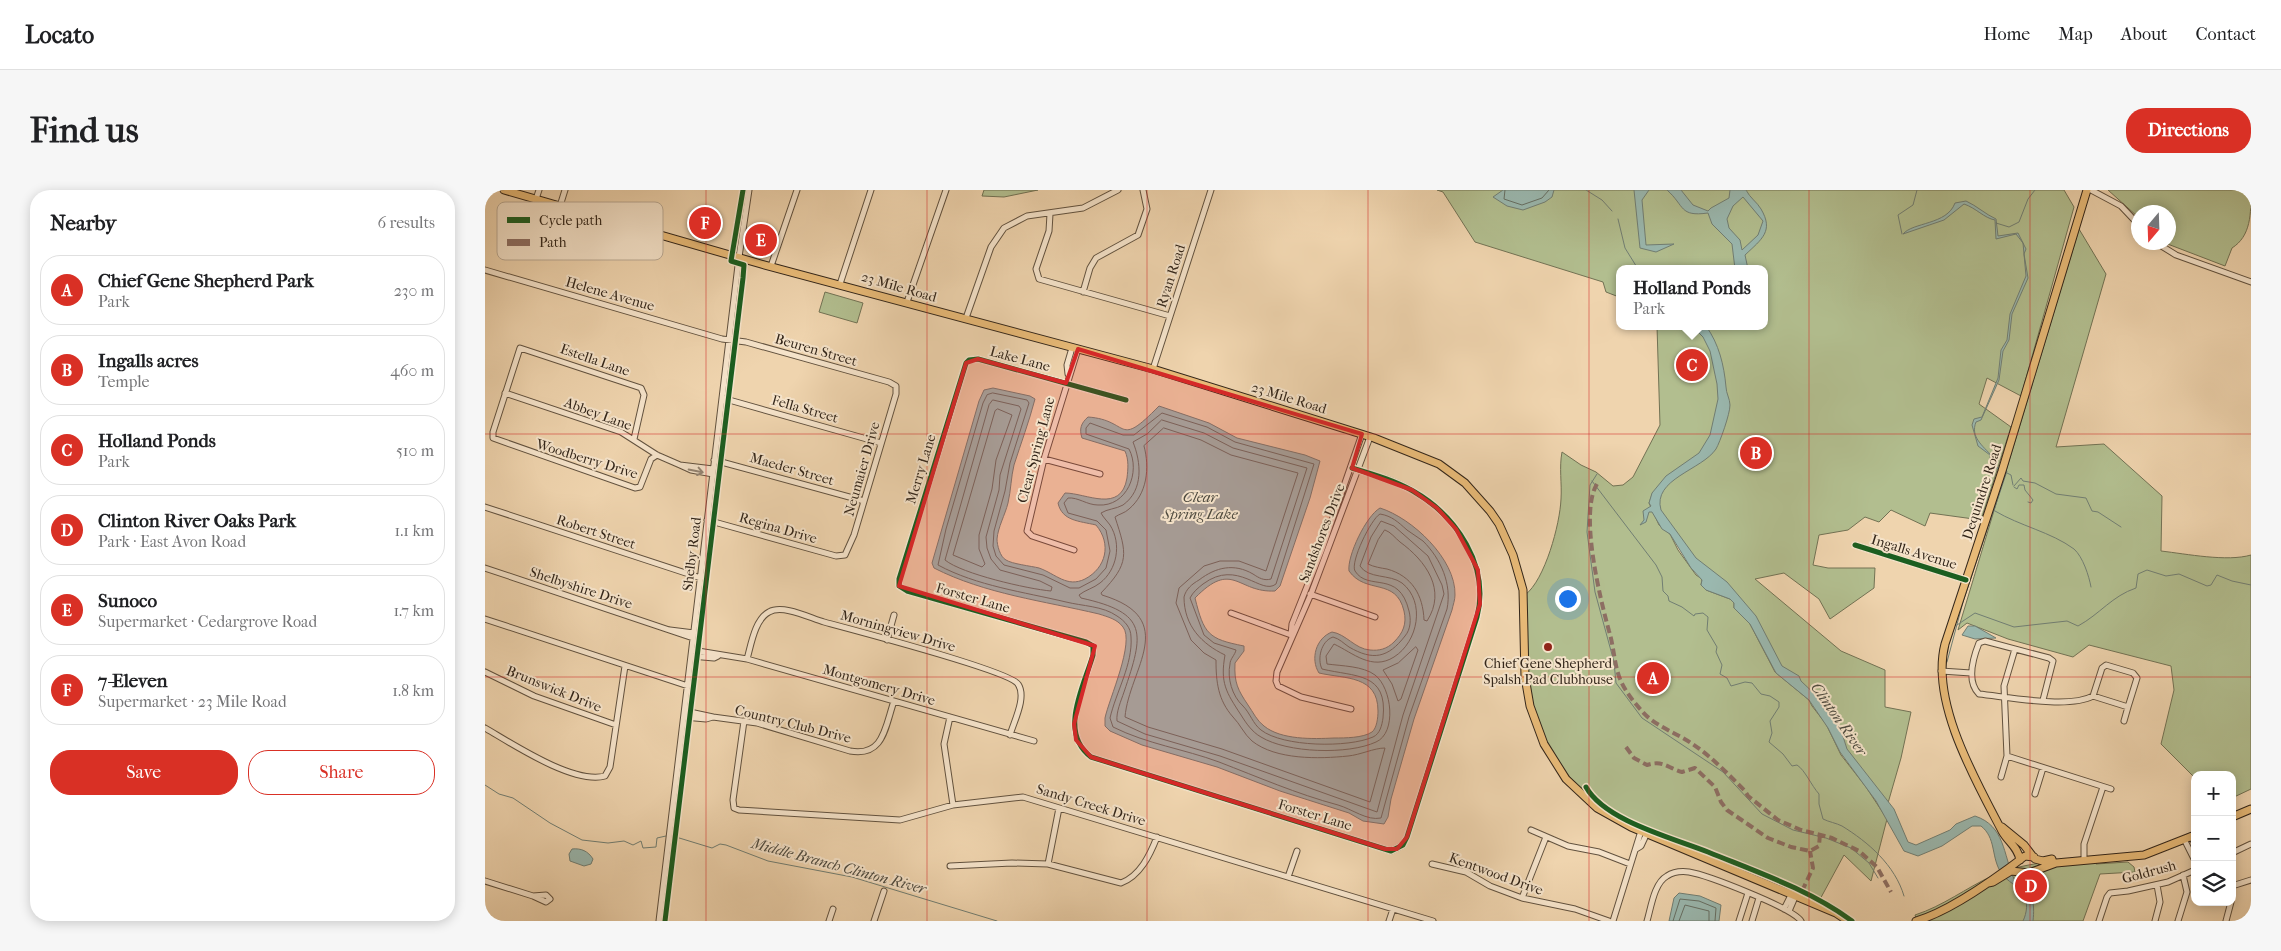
<!DOCTYPE html>
<html lang="en">
<head>
<meta charset="utf-8">
<style>
	:root { --surface:#fff; --page:#f6f6f6; --text:#202124; --muted:#757577; --line:#e0e0e0; --accent:#d93025 }
	body { margin:0; font-family:"IM FELL French Canon",serif; background:var(--page); color:var(--text) }
	.controls { position:absolute; right:15px; bottom:15px; display:grid; overflow:hidden; border-radius:10px; box-shadow:0 2px 12px #0003 }
	.controls button { width:45px; height:45px; display:grid; place-items:center; padding:0; border:0; border-bottom:1px solid var(--line); background:var(--surface); color:var(--text); font:25px sans-serif }
	.compass { position:absolute; left:1646px; top:15px; width:45px; height:45px; border-radius:50%; background:var(--surface); box-shadow:0 2px 12px #0003; rotate:199deg }
	.you { position:absolute; left:1082px; top:408px; width:18px; height:18px; margin:-12px; border:4px solid #fff; border-radius:50%; background:#1a73e8; box-shadow:0 0 0 8px #1a73e833 }
	.badge { display:grid; place-items:center; width:32px; height:32px; border-radius:50%; background:var(--accent); color:#fff; font-size:16px; font-weight:700 }
	.pin { position:absolute; translate:-50% -50%; border:2px solid #fff; box-shadow:0 1px 5px #0006 }
	.popup { position:absolute; left:1131px; top:75px; width:152px; height:65px; box-sizing:border-box; display:grid; place-content:center; border-radius:10px; background:var(--surface); filter:drop-shadow(0 1px 4px #0005); font-size:16px; white-space:nowrap; color:var(--muted) }
	.popup b { font-size:19px; color:var(--text) }
	.popup::after { content:''; position:absolute; left:50%; top:100%; margin-left:-10px; border:10px solid transparent; border-top-color:var(--surface) }
	.list { margin:0; padding:0; list-style:none }
	h2 { display:flex; justify-content:space-between; align-items:center; height:65px; margin:0; padding:0 20px; font-size:21px }
	h2 small { font-size:16px; font-weight:400; color:var(--muted) }
	.list li { display:grid; grid-template-columns:32px 1fr auto; gap:15px; align-items:center; box-sizing:border-box; height:70px; margin:0 10px 10px; padding:0 10px; border:1px solid var(--line); border-radius:20px }
	.list b { display:block; font-size:19px; white-space:nowrap }
	.list p { margin:0; font-size:16px; white-space:nowrap; color:var(--muted) }
	.list em { font-size:16px; font-style:normal; color:var(--muted) }
	.actions { display:flex; gap:10px; padding:15px 20px }
	.actions a { flex:1; padding:11px 0; border:1px solid var(--accent); border-radius:20px; text-align:center; font-size:18px; color:var(--accent) }
	.actions .main { background:var(--accent); color:#fff }
	.icon { flex:none; width:28px; height:28px; fill:none; stroke:currentColor; stroke-width:2; stroke-linecap:round; stroke-linejoin:round }
	.map { position:relative; flex:none; width:1766px; height:731px; overflow:hidden; border-radius:20px }
	header { display:flex; align-items:center; gap:30px; box-sizing:border-box; height:70px; padding:0 25px; background:var(--surface); border-bottom:1px solid var(--line) }
	header strong { font-size:24px }
	nav { display:flex; gap:28px; margin-inline-start:auto; font-size:18px }
	.intro { display:flex; align-items:center; justify-content:space-between; box-sizing:border-box; height:120px; padding:0 30px }
	h1 { margin:0; font-size:35px }
	.button { padding:12px 22px; border-radius:20px; background:var(--accent); color:#fff; font-size:18px; font-weight:700 }
	main { display:flex; gap:30px; padding:0 30px }
	aside { flex:1; background:var(--surface); border-radius:20px; box-shadow:0 2px 12px #0003 }
	.map>svg:first-child { display:block }
</style>
</head>
<body>
<header>
<strong>Locato</strong>
<nav><a>Home</a><a>Map</a><a>About</a><a>Contact</a></nav>
</header>
<div class="intro"><h1>Find us</h1><a class="button">Directions</a></div>
<main>
<aside>
<h2>Nearby<small>6 results</small></h2>
<ul class="list">
<li><span class="badge">A</span><div><b>Chief Gene Shepherd Park</b><p>Park</p></div><em>230 m</em></li>
<li><span class="badge">B</span><div><b>Ingalls acres</b><p>Temple</p></div><em>460 m</em></li>
<li><span class="badge">C</span><div><b>Holland Ponds</b><p>Park</p></div><em>510 m</em></li>
<li><span class="badge">D</span><div><b>Clinton River Oaks Park</b><p>Park · East Avon Road</p></div><em>1.1 km</em></li>
<li><span class="badge">E</span><div><b>Sunoco</b><p>Supermarket · Cedargrove Road</p></div><em>1.7 km</em></li>
<li><span class="badge">F</span><div><b>7-Eleven</b><p>Supermarket · 23 Mile Road</p></div><em>1.8 km</em></li>
</ul>
<div class="actions"><a class="main">Save</a><a>Share</a></div>
</aside>
<div class="map">
<svg width="1766" height="731" viewBox="0 0 1766 731">
	<rect width="100%" height="100%" fill="#efd4ae"/>
	<filter id="stains"><feTurbulence type="fractalNoise" baseFrequency=".004" numOctaves="4"/><feColorMatrix values="0 0 0 0 .2 0 0 0 0 .09 0 0 0 0 .02 0 0 0 .5 -.17"/></filter>
	<radialGradient id="worn" r=".72"><stop offset=".6" stop-color="#630" stop-opacity="0"/><stop offset="1" stop-color="#630" stop-opacity=".3"/></radialGradient>
	<path fill="#b2be8f" stroke="#727254" d="M499 0H553L519 7 497 6Z
		M952 0H1579L1589 17 1536 206 1502 188 1494 214 1526 237 1496 330 1445 323 1440 336 1406 320 1394 332 1380 327 1363 340 1334 345 1328 375 1343 378H1390L1389 398 1345 429 1334 409 1299 383 1270 389 1356 461 1400 480V517L1426 522 1416 568 1401 620 1318 498 1298 483 1254 411 1210 377 1176 326 1168 302 1164 313 1174 335 1185 344 1193 360 1211 385 1217 389 1216 395 1221 400 1245 409 1249 413V418L1265 434 1290 482 1324 510 1327 516 1341 534 1356 565 1381 597 1402 629 1386 691 1359 665 1333 713 1147 635C1093 604 1051 562 1043 497 1040 467 1041 435 1040 405 1060 390 1075 334 1076 309 1077 293 1074 278 1077 262L1096 275 1111 282 1128 296 1138 295 1148 287 1175 235 1172 136H1280V79H1134V107L1121 102 1118 92 990 52 958 2Z
		M1623 0H1766C1766 24 1766 46 1747 58L1740 76 1680 53 1684 52V22H1654L1653 27Z
		M1594 39 1621 84 1571 257 1619 254 1677 306 1676 361C1702 364 1742 372 1766 365V599L1747 608V585H1710V588L1676 554 1689 500 1686 476 1604 455 1588 467 1523 449 1482 433 1473 440Z
		M340 102 378 113 372 133 334 122Z
		M1583 669 1612 672 1611 674 1643 672 1649 677 1650 682 1615 684 1598 731H1432L1430 725C1458 716 1481 698 1507 686 1531 675 1557 673 1583 669Z"/>
	<path fill="#9ab8af" stroke="#717e73" fill-rule="evenodd" d="M1018 0H1069L1067 7 1060 12 1038 20 1022 16 1008 7Z
		M1149 0H1164L1157 10 1161 55 1189 54 1171 62 1155 58Z
		M1182 0H1196L1208 15 1223 21 1226 18 1244 8 1245 0H1261C1265 8 1272 12 1276 19 1289 41 1277 49 1260 65L1263 79H1250L1247 54 1227 34 1223 23C1194 27 1200 16 1182 0ZM1258 7 1278 31 1273 45 1257 60 1255 50 1244 38 1242 29 1248 16Z
		M1481 11C1492 16 1500 24 1511 29L1513 46 1533 43 1541 59 1539 64 1543 88 1527 124 1524 150 1518 161 1514 190 1496 230 1491 232C1485 247 1498 256 1507 266L1508 276 1522 281 1508 323 1520 282 1506 276 1505 265 1493 256 1487 235 1489 229 1497 227 1513 188 1516 160 1522 150 1525 124 1541 86 1538 53 1531 44 1511 49 1510 30C1499 28 1491 18 1479 14L1459 30 1418 44C1428 32 1462 35 1470 13Z
		M1207 136H1221C1234 154 1239 175 1241 197 1241 203 1245 209 1245 215 1245 224 1235 252 1231 259 1217 280 1167 289 1176 320L1211 368 1242 392 1271 426 1297 476 1314 486 1316 491 1335 509 1346 523 1356 540 1362 559 1409 619 1423 652 1431 655 1465 640 1471 634 1490 626C1520 636 1518 664 1529 689 1548 694 1550 714 1548 731H1538C1542 723 1543 712 1539 705 1534 695 1522 693 1515 681 1506 665 1511 648 1496 636H1487L1457 656 1433 666 1419 661 1391 611 1355 562 1343 538 1324 510 1291 483 1265 434 1249 418V413L1245 409 1221 400 1216 395 1217 390 1206 378 1185 344 1177 339 1167 322H1164L1161 332 1155 335 1159 330 1158 321 1166 316 1164 313 1167 303 1181 286 1214 263 1225 245 1233 209 1232 194 1225 161 1218 147Z
		M508 198 545 206 550 209C544 232 536 253 529 275 526 287 526 300 523 313 520 325 513 337 512 349 512 355 515 367 521 370 527 374 546 376 554 378 571 384 582 398 600 389 621 378 627 354 611 335 594 331 577 331 573 313L580 303C601 303 636 324 642 288 643 279 644 270 640 261L597 248C594 239 596 233 603 227 646 230 631 260 674 216L724 233 752 248 820 265 835 271 825 308 795 396 790 401C752 403 748 369 710 408 719 444 723 449 759 456V461L750 473C749 493 753 500 763 515 768 522 772 531 779 536 796 550 828 549 849 548 860 548 878 548 887 542 892 538 893 527 893 521 893 485 860 489 834 483 825 469 831 448 847 442 861 444 870 459 885 460 894 461 902 459 909 452 918 443 922 434 919 421 911 387 881 405 864 381 862 366 881 326 895 318 927 328 971 369 970 405 970 410 968 415 967 420L929 529 906 609 903 627 899 634 878 631 864 623 795 601 732 577 657 555 625 541 620 536V528C624 509 650 452 638 437 632 429 623 427 614 424 559 411 500 404 449 378L447 373 494 211 499 200Z
		M1483 436H1490L1511 448 1490 449 1477 445Z
		M87 659C96 658 103 661 108 669L106 674 99 676 85 671 84 664Z
		M1194 703 1215 706 1236 715 1234 731H1184L1189 708Z"/>
	<g fill="none" stroke-linecap="round" stroke-linejoin="round">
		<path stroke="#666f64" stroke-width="1" d="M1020 0 1019 9 1037 15 1057 8 1064 0
			M508 203 542 210 544 213 525 273 520 301 509 341 508 356 511 366 519 375 558 385 585 398H594L611 389 621 378 625 361 621 340 612 331 583 323 579 313 583 308C593 307 602 315 613 315 642 317 656 282 644 259L601 244V238L605 233 638 245H649L677 223 722 237 750 252 829 274 791 394C776 406 753 368 718 394 713 398 708 402 705 408L719 445 729 453 751 460C750 465 745 469 745 474 742 488 747 506 758 516 765 523 768 534 776 540 798 557 863 558 888 547 895 544 897 535 898 528 903 482 870 487 837 479 832 469 836 451 848 447 855 449 858 453 864 457 888 471 903 468 920 446 926 439 926 429 924 421 914 379 883 402 870 381 865 372 886 329 895 324 907 326 913 332 922 340 927 344 933 347 938 351 956 369 967 394 962 419L924 527 896 628C882 631 867 619 853 615 812 604 773 587 734 572 699 559 662 554 628 537L625 528C631 502 648 474 646 447 646 438 640 431 632 426 618 416 597 416 581 412 539 402 492 396 453 375L461 339 498 213 502 205Z
			M508 210 534 216 536 219 515 285 514 300 501 347 502 358 506 369 515 380 555 391 567 397 566 401C543 399 477 384 460 370L504 215Z
			M513 219 527 225 511 270 507 299 494 345V359L500 374 497 377 468 365 510 221Z
			M677 230 719 243 748 258 822 278 786 389C779 391 774 388 768 384 749 373 731 377 714 390 707 394 701 399 699 407 699 436 717 454 740 465 735 493 741 502 756 525 761 533 767 542 776 547 802 563 863 565 891 552 912 543 907 498 890 485 878 476 857 476 842 474L841 466 849 454C868 463 887 481 909 467 933 452 941 412 917 393 905 384 883 389 875 376L886 347 896 331 909 336 943 366 957 395 959 404 918 525 892 622 735 566 660 544 632 531C631 522 636 511 639 502 659 443 664 423 596 408L594 405C600 400 609 398 615 393 632 380 637 354 625 335 622 331 618 327 616 323 622 319 631 319 638 315 659 300 656 272 648 252L662 244Z
			M679 238 716 250 746 265 813 283 781 381 754 371H735L719 376 694 398 691 413 706 450 719 463 731 470C731 492 733 510 748 527 755 534 759 544 767 551 791 570 834 569 863 566 875 565 889 558 900 558L885 612 737 559 663 537 640 527C644 479 696 429 617 405L616 403C645 373 642 364 630 327 634 324 640 323 644 319 662 304 665 278 659 256Z
			M900 340C906 342 910 348 915 352 941 371 962 400 942 431L939 430C938 405 927 386 902 379 896 378 889 377 883 374L893 350Z
			M931 457 933 460 916 509 913 511 907 494 898 480 913 473Z
			M1188 731 1195 709 1214 711 1231 718 1230 731
			M1194 731 1200 715 1224 721V731"/>
		<path stroke="#717e73" stroke-width="1" d="M1101 0 1117 10 1127 21
			M1133 29 1140 58 1153 79
			M1511 33 1524 37 1534 32 1543 9 1550 0
			M1417 44 1413 25 1428 15 1432 0
			M1522 283 1526 285 1528 295
			M1112 284 1105 295 1102 342 1110 402 1129 472 1131 493 1157 528 1238 582 1277 624 1308 640 1341 648 1366 658 1384 673 1393 688
			M1107 291 1171 375 1177 387 1178 401 1183 406 1184 411 1197 417 1209 426 1210 424 1218 423 1223 427 1222 440 1232 457 1231 462 1237 475 1235 484 1242 488 1246 496 1260 492 1267 493 1276 504 1285 506 1294 512V517L1285 531 1287 543 1284 552 1298 564 1307 576 1312 575C1320 580 1326 595 1334 604V614L1338 629C1344 632 1351 633 1357 636 1383 652 1410 675 1419 706
			M1529 296 1536 288 1538 291 1550 293 1571 304 1601 308 1607 321 1613 322 1636 337
			M1529 297 1532 299 1534 295H1539L1540 300 1548 310 1546 313 1543 312
			M1510 321C1535 336 1566 342 1589 359 1598 367 1604 386 1606 397
			M1472 435 1490 423 1529 437 1582 431 1593 436C1615 424 1627 406 1651 398L1653 384 1662 380 1681 386 1694 384 1722 396 1726 395 1732 385 1747 391 1766 395
			M1462 472 1478 412 1508 322
			M0 595 14 604 28 608 65 633 97 650 123 653 139 651 148 655 156 651 158 658 171 657 172 648 181 646
			M191 647 227 658 235 654 241 655 283 671 367 687 512 731"/>
		<g stroke="#62523f" stroke-width="7">
			<path id="minor" d="M1606 0 1636 16 1654 35
				M51 9 54 0
				M75 16 80 0
				M565 24 564 41 551 79 554 89 685 126
				M1670 52 1691 65 1766 92
				M286 76 312 0
				M0 80 237 149 261 152 404 192 411 196V204L369 345 360 365 351 366 222 330
				M355 94 386 0
				M598 102 605 78 611 68 653 45 662 19 658 0
				M422 112 461 0
				M481 128 506 57 519 38 542 26 598 18 633 0
				M668 179 726 0
				M583 184 582 175 587 158
				M20 203 136 242 172 265 195 275
				M237 208 396 253
				M641 210 493 169 484 170 481 173 414 389V396L422 401 601 452 608 456V465C599 496 573 542 606 567L906 661 918 655 922 647 992 427C1005 376 972 326 928 301 909 290 887 284 867 278
				M149 249 159 205 156 198 35 158 8 242V248L150 298 155 297 166 269 172 265
				M559 269 615 284
				M229 270 379 311
				M228 284 206 280 195 275 228 279
				M0 317 216 388
				M1370 355 1481 390
				M589 360 547 346 542 341 559 269 593 159
				M0 378 208 448
				M825 404 890 427
				M746 423 806 445
				M0 429 203 496
				M185 440 209 443
				M806 445 807 434 837 359 877 244
				M402 450 409 425
				M1530 459 1519 496 1522 566 1626 599
				M207 460 262 469 549 551
				M206 466 229 468 233 466
				M262 469C266 455 270 429 284 422 298 414 325 428 339 432 365 439 525 481 533 494 542 507 529 531 525 545
				M1456 481 1486 483
				M0 482 49 506 131 535
				M1558 510 1568 471 1564 468 1500 451 1494 453C1488 468 1481 491 1494 504 1523 507 1584 519 1608 506L1643 517 1652 488 1648 483 1621 475 1617 478 1608 506
				M866 519 816 507 793 496 791 491 792 482 826 404 885 247
				M199 527 221 529 228 527 200 521
				M228 527 272 533 365 561C399 567 400 537 409 511
				M465 527 459 554 468 615
				M259 531 248 610 249 618 254 620 415 630 468 615 538 607 948 731
				M1639 531 1643 517
				M0 538C26 553 89 595 120 586L125 577 140 476
				M1516 587 1522 566
				M1550 604 1558 578
				M1046 640 1083 656 1114 662 1145 674
				M1706 646 1710 654
				M1699 649 1710 671
				M1151 659 1156 656 1162 643
				M1747 663 1766 654
				M1599 667V654L1618 597
				M563 674 574 618
				M947 674 981 682 1005 696 1037 708 1090 719 1124 731
				M465 676 527 673 563 674 636 693C655 686 665 665 672 647
				M803 687 812 661
				M0 691 48 706
				M1747 696 1766 690
				M61 705 65 709 61 712 48 706Z
				M1037 708 1061 647
				M1299 719 1306 705
				M1304 721 1310 707
				M174 731 254 67 264 0
				M344 731 348 719
				M389 731 399 701
				M904 731 908 719
				M1128 731 1156 641
				M1162 731C1166 718 1169 693 1182 686 1188 682 1196 681 1204 682 1222 685 1308 718 1316 731
				M1254 731 1263 703
				M1267 731 1274 708
				M1614 731 1622 707 1625 703 1643 701 1683 692 1710 680
				M1670 731 1675 712 1672 695
				M1693 731 1702 702 1698 685
				M1741 731 1746 712"/>
		</g>
		<g stroke="#33261a" stroke-width="9">
			<path id="major" d="M19 0 276 74 668 179 889 248 954 274 980 293 1005 321 1014 334 1028 365 1038 400 1040 487 1045 516 1059 554 1081 589 1112 618 1146 637 1351 723 1363 731
				M1747 627 1766 619
				M1517 637 1539 655 1549 668
				M1550 669 1558 671 1567 669
				M1535 670C1533 657 1523 652 1517 641 1491 591 1445 512 1460 454L1517 281 1602 0
				M1503 693 1508 692 1526 681 1544 683 1571 673 1659 665 1710 645
				M1431 731C1466 721 1511 688 1540 666L1549 667"/>
		</g>
		<use href="#minor" stroke="#f5e3ca" stroke-width="5"/>
		<use href="#major" stroke="#e8ba77" stroke-width="7"/>
		<path stroke="#8d6e63" stroke-width="4" stroke-dasharray="8 4" stroke-linecap="butt" d="M1112 294C1094 323 1115 408 1124 441 1129 457 1129 474 1135 489 1140 501 1148 511 1156 520 1169 536 1190 542 1206 553 1226 566 1243 584 1260 601L1263 606 1293 630 1316 640 1347 648 1374 661 1392 677 1406 702
			M1141 557 1149 568 1162 575C1178 570 1181 577 1197 582L1210 578 1230 597 1236 612 1242 620 1283 648 1306 657 1325 661 1334 656 1335 644
			M1317 701 1328 678 1325 661"/>
		<g stroke="#f5e3ca" stroke-width="8">
			<path id="cycleway" d="M641 210 493 169 484 170 481 173 414 389V396L422 401 601 452 608 456V465C599 496 573 542 606 567L906 661 918 655 922 647 992 427C1005 376 972 326 928 301 909 290 887 284 867 278
				M1370 355 1481 390
				M1101 597C1120 631 1188 648 1223 662 1272 682 1325 700 1367 731
				M180 731 258 88 259 75 246 71 258 0"/>
		</g>
		<use href="#cycleway" stroke="#1b5e20" stroke-width="5"/>
	</g>
	<defs><path id="oneway-shaft" d="M-6 0H5M1.5-3L5.5 0L1.5 3" fill="none" stroke-width="1.6" stroke-linecap="round" stroke-linejoin="round" transform="scale(1.25)"/></defs>
	<use stroke="#948472" href="#oneway-shaft" transform="translate(211 281) rotate(11)"/>
	<path fill="#d62828" fill-opacity="0.2" stroke="#d62828" stroke-width="4" stroke-linejoin="round" d="M593 159 877 244 867 278 927 300 952 318 971 339 993 380 995 414 922 647 912 659H900L606 567 591 550 589 534 610 456 414 396 481 173 493 169 581 193Z"/>
	<path fill="none" stroke="#d62828" stroke-width="1" stroke-opacity="0.55" d="M221 0V731M442 0V731M662 0V731M883 0V731M1104 0V731M1324 0V731M1545 0V731M0 244H1766M0 487H1766"/>
	<circle fill="#8f2418" stroke="#f5e3ca" stroke-width="2" cx="1063" cy="457" r="5"/>
	<g text-anchor="middle" dominant-baseline="central" stroke-width="4" stroke-linejoin="round" paint-order="stroke">
		<g font-size="14" fill="#33261a" stroke="#f5e3ca">
			<text transform="translate(686 86) rotate(-72)">Ryan Road</text>
			<text transform="translate(414 97) rotate(16)">23 Mile Road</text>
			<text transform="translate(125 104) rotate(16)">Helene Avenue</text>
			<text transform="translate(331 160) rotate(16)">Beuren Street</text>
			<text transform="translate(535 169) rotate(15)">Lake Lane</text>
			<text transform="translate(110 170) rotate(19)">Estella Lane</text>
			<text transform="translate(804 208) rotate(17)">23 Mile Road</text>
			<text transform="translate(320 219) rotate(16)">Fella Street</text>
			<text transform="translate(113 224) rotate(20)">Abbey Lane</text>
			<text transform="translate(551 260) rotate(-75)">Clear Spring Lane</text>
			<text transform="translate(102 269) rotate(17)">Woodberry Drive</text>
			<text transform="translate(307 279) rotate(16)">Maeder Street</text>
			<text transform="translate(377 279) rotate(-74)">Neumaier Drive</text>
			<text transform="translate(436 279) rotate(-73)">Merry Lane</text>
			<text transform="translate(1497 302) rotate(-72)">Dequindre Road</text>
			<text transform="translate(293 338) rotate(16)">Regina Drive</text>
			<text transform="translate(111 342) rotate(18)">Robert Street</text>
			<text transform="translate(837 343) rotate(-69)">Sandshores Drive</text>
			<text transform="translate(1429 362) rotate(17)">Ingalls Avenue</text>
			<text transform="translate(207 364) rotate(-83)">Shelby Road</text>
			<text transform="translate(96 398) rotate(18)">Shelbyshire Drive</text>
			<text transform="translate(488 408) rotate(16)">Forster Lane</text>
			<text transform="translate(413 441) rotate(16)">Morningview Drive</text>
			<text transform="translate(394 495) rotate(16)">Montgomery Drive</text>
			<text transform="translate(69 499) rotate(22)">Brunswick Drive</text>
			<text transform="translate(308 534) rotate(14)">Country Club Drive</text>
			<text transform="translate(606 615) rotate(17)">Sandy Creek Drive</text>
			<text transform="translate(830 625) rotate(17)">Forster Lane</text>
			<text transform="translate(1664 682) rotate(-15)">Goldrush</text>
			<text transform="translate(1011 684) rotate(20)">Kentwood Drive</text>
		</g>
		<g font-size="14" fill="#33261a" stroke="#f5e3ca">
			<text x="1063" y="473">Chief Gene Shepherd<tspan x="1063" dy="16">Spalsh Pad Clubhouse</tspan></text>
		</g>
		<g font-size="15" font-style="italic" fill="#4d4a3f" stroke="#f5e3ca">
			<text x="715" y="307">Clear<tspan x="715" dy="17">Spring Lake</tspan></text>
			<text transform="translate(1354 529) rotate(55)">Clinton River</text>
			<text transform="translate(354 676) rotate(15)">Middle Branch Clinton River</text>
		</g>
	</g>
	<rect x="12" y="12" width="166" height="58" rx="8" fill="#f5e3ca" stroke="#bbaa95" stroke-width="1"/>
	<rect x="22" y="27" width="23" height="6" fill="#1b5e20"/>
	<rect x="22" y="49" width="23" height="7" fill="#8d6e63"/>
	<g font-size="14" fill="#33261a">
		<text x="54" y="35">Cycle path</text>
		<text x="54" y="57">Path</text>
	</g>
	<rect width="100%" height="100%" filter="url(#stains)"/>
	<rect width="100%" height="100%" fill="url(#worn)"/>
</svg>
<div class="controls">
<button>+</button>
<button>−</button>
<button><svg class="icon" aria-label="layers" viewBox="0 0 24 24"><path d="M12 4l9 5-9 5-9-5zM3 14l9 5 9-5"/></svg></button>
</div>
<svg class="compass" viewBox="-18 -18 36 36"><path d="M0-13l5 13h-10z" fill="#e53935"/><path d="M0 13l5-13h-10z" fill="#757577"/></svg>
<div class="you"></div>
<div class="pin badge" style="left:1168px;top:488px">A</div>
<div class="pin badge" style="left:1271px;top:263px">B</div>
<div class="pin badge" style="left:1207px;top:175px">C</div>
<div class="popup"><b>Holland Ponds</b>Park</div>
<div class="pin badge" style="left:1546px;top:696px">D</div>
<div class="pin badge" style="left:276px;top:50px">E</div>
<div class="pin badge" style="left:220px;top:33px">F</div>
</div>
</main>
</body>
</html>
